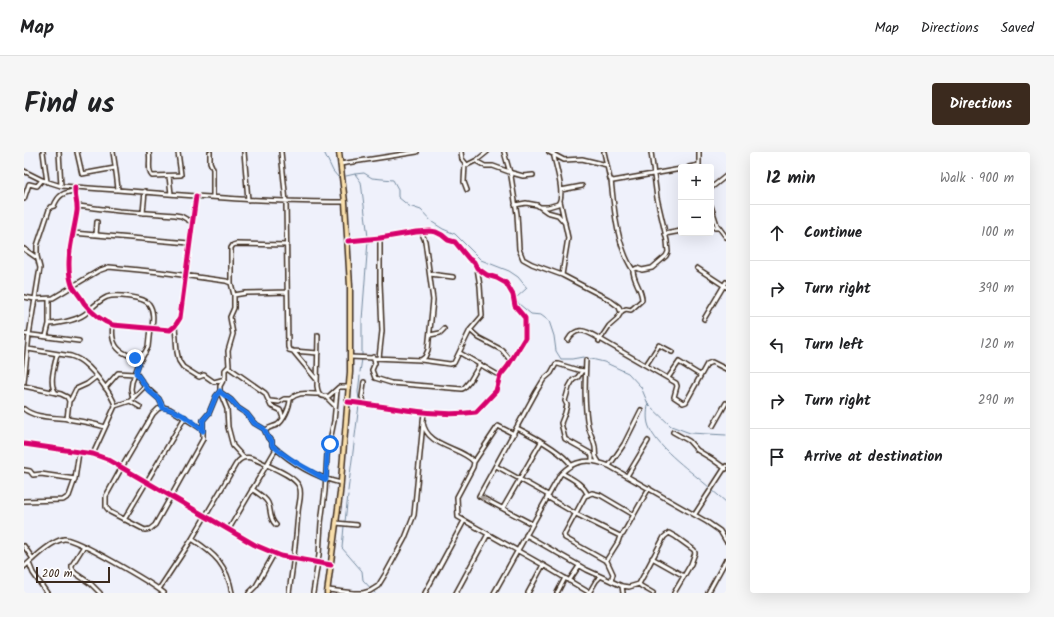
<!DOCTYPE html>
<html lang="en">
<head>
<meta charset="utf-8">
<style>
	:root { --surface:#fff; --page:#f6f6f6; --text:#202124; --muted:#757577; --line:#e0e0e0; --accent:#3b2a1e }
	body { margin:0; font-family:Kalam,sans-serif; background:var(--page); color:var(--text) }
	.controls { position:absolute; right:12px; top:12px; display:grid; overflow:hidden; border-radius:4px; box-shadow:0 4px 16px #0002 }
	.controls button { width:36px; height:36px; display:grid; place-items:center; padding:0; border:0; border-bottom:1px solid var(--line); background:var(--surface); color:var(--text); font:20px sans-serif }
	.scale { position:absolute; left:12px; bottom:10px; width:74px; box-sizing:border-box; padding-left:4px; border:2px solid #3b2a1e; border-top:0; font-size:11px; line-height:14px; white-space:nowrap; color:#3b2a1e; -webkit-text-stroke:3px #fff; paint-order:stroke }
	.stop { position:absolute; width:12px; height:12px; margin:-9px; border:3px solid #1a73e8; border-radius:50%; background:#fff }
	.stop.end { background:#1a73e8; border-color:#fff; box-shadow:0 1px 4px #0008 }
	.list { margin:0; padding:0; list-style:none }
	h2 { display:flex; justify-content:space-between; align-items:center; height:52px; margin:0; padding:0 16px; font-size:17px }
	h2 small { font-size:13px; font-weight:400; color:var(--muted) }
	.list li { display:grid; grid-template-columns:26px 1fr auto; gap:12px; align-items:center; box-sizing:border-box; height:56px; padding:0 16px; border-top:1px solid var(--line) }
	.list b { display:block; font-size:15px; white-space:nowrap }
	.list em { font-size:13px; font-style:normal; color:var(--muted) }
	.icon { flex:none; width:22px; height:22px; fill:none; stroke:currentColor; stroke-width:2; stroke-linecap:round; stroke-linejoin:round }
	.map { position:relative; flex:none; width:702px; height:441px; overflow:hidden; border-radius:4px }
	header { display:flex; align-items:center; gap:24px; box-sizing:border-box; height:56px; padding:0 20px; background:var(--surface); border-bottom:1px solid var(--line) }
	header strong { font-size:19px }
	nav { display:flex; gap:22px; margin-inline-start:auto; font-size:14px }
	.intro { display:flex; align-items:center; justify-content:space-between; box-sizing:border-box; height:96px; padding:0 24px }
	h1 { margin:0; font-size:28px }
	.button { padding:10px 18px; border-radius:4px; background:var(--accent); color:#fff; font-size:14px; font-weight:700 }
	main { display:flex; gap:24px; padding:0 24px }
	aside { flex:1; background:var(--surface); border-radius:4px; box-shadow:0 4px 16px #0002 }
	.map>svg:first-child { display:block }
</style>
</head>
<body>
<header>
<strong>Map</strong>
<nav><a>Map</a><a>Directions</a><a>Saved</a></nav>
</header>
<div class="intro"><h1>Find us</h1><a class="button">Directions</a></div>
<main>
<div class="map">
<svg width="702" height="441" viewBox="0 0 702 441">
	<rect width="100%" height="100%" fill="#eff1fb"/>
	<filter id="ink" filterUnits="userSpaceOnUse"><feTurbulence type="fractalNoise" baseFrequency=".025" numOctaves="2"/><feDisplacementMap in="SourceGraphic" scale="8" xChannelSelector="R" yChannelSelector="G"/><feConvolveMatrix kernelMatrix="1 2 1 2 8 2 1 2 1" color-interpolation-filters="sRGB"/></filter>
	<g filter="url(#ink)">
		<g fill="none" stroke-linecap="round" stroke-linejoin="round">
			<path stroke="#758ba0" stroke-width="1" d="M300 0 309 19 314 25H316
				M331 22 340 21 348 26 369 28 374 37V45L385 54 397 58 408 70 419 77 431 82 457 108 485 119 494 125 503 136 492 146 495 152 507 162 517 163 525 169 530 184 532 199 537 207H548L559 205 580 210 604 221 617 235 624 252 647 274 666 281 702 283
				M322 24 331 22 337 30 344 85
				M338 203V168L344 89
				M336 220 338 207
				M335 248 334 240 336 224
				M624 253C623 261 622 269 626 277 636 298 668 320 686 336
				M688 338 702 350
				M324 339 335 253
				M321 370 324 343
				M320 374 318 396 338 419 339 428 351 441"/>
			<g stroke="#3b2a1e" stroke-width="6">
				<path id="minor" d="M19 0 23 30
					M35 0 37 34
					M53 0 58 22 91 16
					M89 0C91 13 93 25 94 38
					M125 0C127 8 123 19 128 24L157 23 154 0
					M186 0V10L189 17V45
					M220 0 224 48
					M257 0 262 50 264 195 265 198 269 199 294 201
					M437 0 438 7 443 13 453 8 463 0
					M480 0 487 24 493 62 495 97 499 107 508 112 538 123 584 147 595 155 596 158 598 159 593 167 585 174 575 189
					M525 0 540 8 558 7 583 13
					M580 0 586 27 589 29 657 17
					M452 9 461 14H469L488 21 499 24 509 23
					M316 12 393 0
					M441 12 440 30 443 38
					M665 15 675 13V0
					M0 19 18 28 37 34C131 40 226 51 321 50
					M145 24 147 42
					M587 28C590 56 593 95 609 118V120
					M51 35C50 43 54 51 53 59 50 82 40 109 48 133 51 139 57 145 60 151 68 161 77 169 89 173L146 178 151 174 156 166 172 44
					M687 36 702 24
					M537 38 558 34
					M0 47 5 32 13 34 18 28
					M536 49 544 86 538 123
					M491 53 502 51 513 53 523 60 534 63 541 71
					M54 54 95 59 151 63 157 64 169 71
					M687 54 693 73 702 85
					M516 55H524L534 52C542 43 531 12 529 0
					M119 61 121 39
					M688 72 691 76H695
					M397 79 401 89 409 148 404 198 401 205 397 208
					M49 81 165 91
					M641 82 657 79
					M72 83 73 70
					M0 97 13 106
					M673 116 702 135
					M406 122 429 125
					M210 143 222 141 263 140
					M0 145 11 147 29 146 74 119 85 115 136 120 202 129 207 131
					M598 159 602 157 607 158 618 148C618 137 609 129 609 118L613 116 618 118 628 116 642 104 644 100 643 89 633 46 627 0
					M680 167 702 130
					M25 172C37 171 51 169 61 162 68 156 74 149 83 145 91 142 120 145 125 152 130 159 129 168 128 176
					M89 173C87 186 90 197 102 202 108 205 112 205 115 211
					M151 174 153 200 155 209 159 215 175 225 180 223 190 230 201 227
					M446 178 455 186 478 198 487 209
					M0 182 55 189
					M294 183 293 234C294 242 297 246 305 244L315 235H325
					M406 183 416 181 420 177
					M22 184 25 172V147
					M544 188C553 172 564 180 576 187L652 231 653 234 650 245 659 251 662 250 683 212 688 210 702 217
					M4 197 47 204C53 206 57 208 61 212 69 218 90 245 91 254L69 302
					M269 199 293 228
					M436 201 476 224
					M107 204 117 203 121 201
					M326 205 397 208 426 212 430 211 446 178 458 164 456 134 453 116
					M349 205 351 211 348 218 351 226 367 231 438 237 440 236 446 229 456 212
					M355 206 358 179 356 131V86
					M562 208C561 230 560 252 564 274 566 281 570 289 571 295 572 303 570 303 575 310
					M622 213 635 193 648 200
					M204 215 241 241 247 254 256 258 259 266
					M558 219 554 225 549 228 545 235 541 249 543 253 541 261 537 271 541 287 566 301 568 304V309
					M112 221 121 234
					M644 226 655 210 676 223
					M0 230 5 183 16 116 13 104V94L26 55 30 54C34 43 40 40 51 39
					M340 230 338 245 341 252
					M0 234 37 242 43 245 45 249 43 267
					M81 236 94 221 111 222
					M196 240 207 248 214 256 223 262 230 271 240 277 244 286 248 289V293C267 311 291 325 317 331
					M32 241C24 232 31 213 33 202
					M302 245 311 254
					M109 247 107 237 108 230 115 211 124 195 126 176
					M45 249 47 247 52 237 63 232 72 225
					M106 249 116 255
					M246 249 255 250 260 247H266C276 239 282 242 295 242
					M324 250C367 254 409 266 452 260L472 239 476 224 484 214 501 186V166L491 154 489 143 482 131 473 126 463 123 453 116 450 110 445 107 431 90 424 88 418 83 412 80 406 79 392 80 356 86 324 89
					M91 254 106 249 121 234 135 247 139 255
					M139 255 146 257 176 276 179 279V287L131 373 126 377 121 378 86 360 82 355V344L98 315 129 262 134 257Z
					M0 257C11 266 30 265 43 267 56 269 69 271 81 275
					M400 261C400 264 399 267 399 270 402 295 438 295 450 310L449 315 433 345 434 365 519 413 566 441
					M689 274 702 251
					M493 276C509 284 538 300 547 313
					M242 278C247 274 249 275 253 273 260 269 266 254 266 247
					M179 279V268L185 261 192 244 196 239
					M649 280 665 289 673 298 688 307 702 317
					M0 292 69 302 83 307 231 393 257 404 307 413
					M219 305 209 294 204 275 203 257 196 240V234L201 225V218L205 214 204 199 209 182 206 165 210 156V143L207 131V96L209 93 212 92 263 93
					M450 310 474 274 490 282
					M472 314 524 343
					M585 314 600 292 617 258
					M0 318 6 319 9 323 17 322 51 327
					M538 321C548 327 558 331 564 343
					M603 324 624 289
					M228 337C233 341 241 345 244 351 248 359 244 365 252 373
					M523 345 552 362 596 384 599 382 625 336
					M0 349 39 348 45 344 51 327 55 300
					M479 356 517 290
					M671 362 702 314
					M100 368 161 265
					M312 371 333 373
					M508 372 455 344 512 240 520 227 527 221 532 212H534L554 218 561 219
					M205 377 252 297
					M502 383 563 418 598 434 605 435 615 432
					M596 384 594 390 582 409 541 386 540 383 561 344 568 341 576 343 610 363
					M168 387C191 402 203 413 208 441
					M0 394 9 407
					M60 394 48 413V416L51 421 67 432 76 441
					M628 406 660 424
					M583 409 589 422 587 429
					M5 411 9 421 23 441
					M0 415C10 406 27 389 40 387 52 386 127 431 140 441
					M545 429 555 414
					M598 434 599 441
					M135 437 168 387 212 312C219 301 229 306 239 311 249 316 270 324 275 334 279 342 274 353 274 361 272 388 269 414 265 441
					M304 438 330 441H339L346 439 354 434 362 421 381 386 390 363 399 271
					M225 441 232 434 250 402
					M289 441 295 403 297 371 301 339 303 303 310 269 313 239
					M401 441 440 369
					M432 441 464 382
					M470 441 536 323C550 307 566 306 585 314L683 370 696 379 702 389
					M504 441 519 413
					M533 441 541 426
					M565 441 572 429 576 425
					M629 441 617 434 615 432 640 385 645 381 652 385 670 398 671 401 667 412 650 441
					M684 441 702 408"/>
			</g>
			<g stroke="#3b2a1e" stroke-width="7">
				<path id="highway" d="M303 441 316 341 326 220V134L321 50 315 0"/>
			</g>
			<use href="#minor" stroke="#fff" stroke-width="3"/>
			<use href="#highway" stroke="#f8deab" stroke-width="4"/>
			<g stroke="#fff" stroke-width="8">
				<path id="cycleway" d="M51 35C50 43 54 51 53 59 50 82 40 109 48 133 51 139 57 145 60 151 68 161 77 169 89 173L146 178 151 174 156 166 172 44
					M324 250C367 254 409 266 452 260L472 239 476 224 484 214 501 186V166L491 154 489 143 482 131 473 126 463 123 453 116 450 110 445 107 431 90 424 88 418 83 412 80 406 79 392 80 356 86 324 89
					M0 292 69 302 83 307 231 393 257 404 307 413"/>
			</g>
			<use href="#cycleway" stroke="#d6006c" stroke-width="5"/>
		</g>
		<defs><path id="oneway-solid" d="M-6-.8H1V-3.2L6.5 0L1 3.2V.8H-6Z"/></defs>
		<use fill="#a79f9a" href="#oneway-solid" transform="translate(461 347) rotate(-153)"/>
	</g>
	<g fill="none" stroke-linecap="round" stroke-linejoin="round" filter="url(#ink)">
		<path stroke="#1a73e8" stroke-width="5" d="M111 206 115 211 112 221 125 239 135 247 139 256C153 258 169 269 179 279V268L185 261 192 244 196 239V240L207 248 214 256 223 262 230 271 240 277 244 286 248 289V293C264 308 283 316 302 328L303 303 306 292"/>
	</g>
</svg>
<div class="controls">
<button>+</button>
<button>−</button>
</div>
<div class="scale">200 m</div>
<div class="stop" style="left:306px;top:292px"></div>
<div class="stop end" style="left:111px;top:206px"></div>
</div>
<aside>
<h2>12 min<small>Walk · 900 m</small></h2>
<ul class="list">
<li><svg class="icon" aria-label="ahead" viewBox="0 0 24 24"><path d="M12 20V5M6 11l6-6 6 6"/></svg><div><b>Continue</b></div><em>100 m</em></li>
<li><svg class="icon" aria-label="right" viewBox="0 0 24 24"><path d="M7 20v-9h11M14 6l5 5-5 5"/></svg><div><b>Turn right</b></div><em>390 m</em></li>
<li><svg class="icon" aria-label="left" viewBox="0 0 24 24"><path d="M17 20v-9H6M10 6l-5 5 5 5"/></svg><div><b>Turn left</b></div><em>120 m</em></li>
<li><svg class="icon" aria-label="right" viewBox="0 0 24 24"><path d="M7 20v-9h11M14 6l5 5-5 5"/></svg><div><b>Turn right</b></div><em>290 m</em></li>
<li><svg class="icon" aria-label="arrive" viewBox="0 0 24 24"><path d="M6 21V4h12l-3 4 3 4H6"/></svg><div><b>Arrive at destination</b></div></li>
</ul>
</aside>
</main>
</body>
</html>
